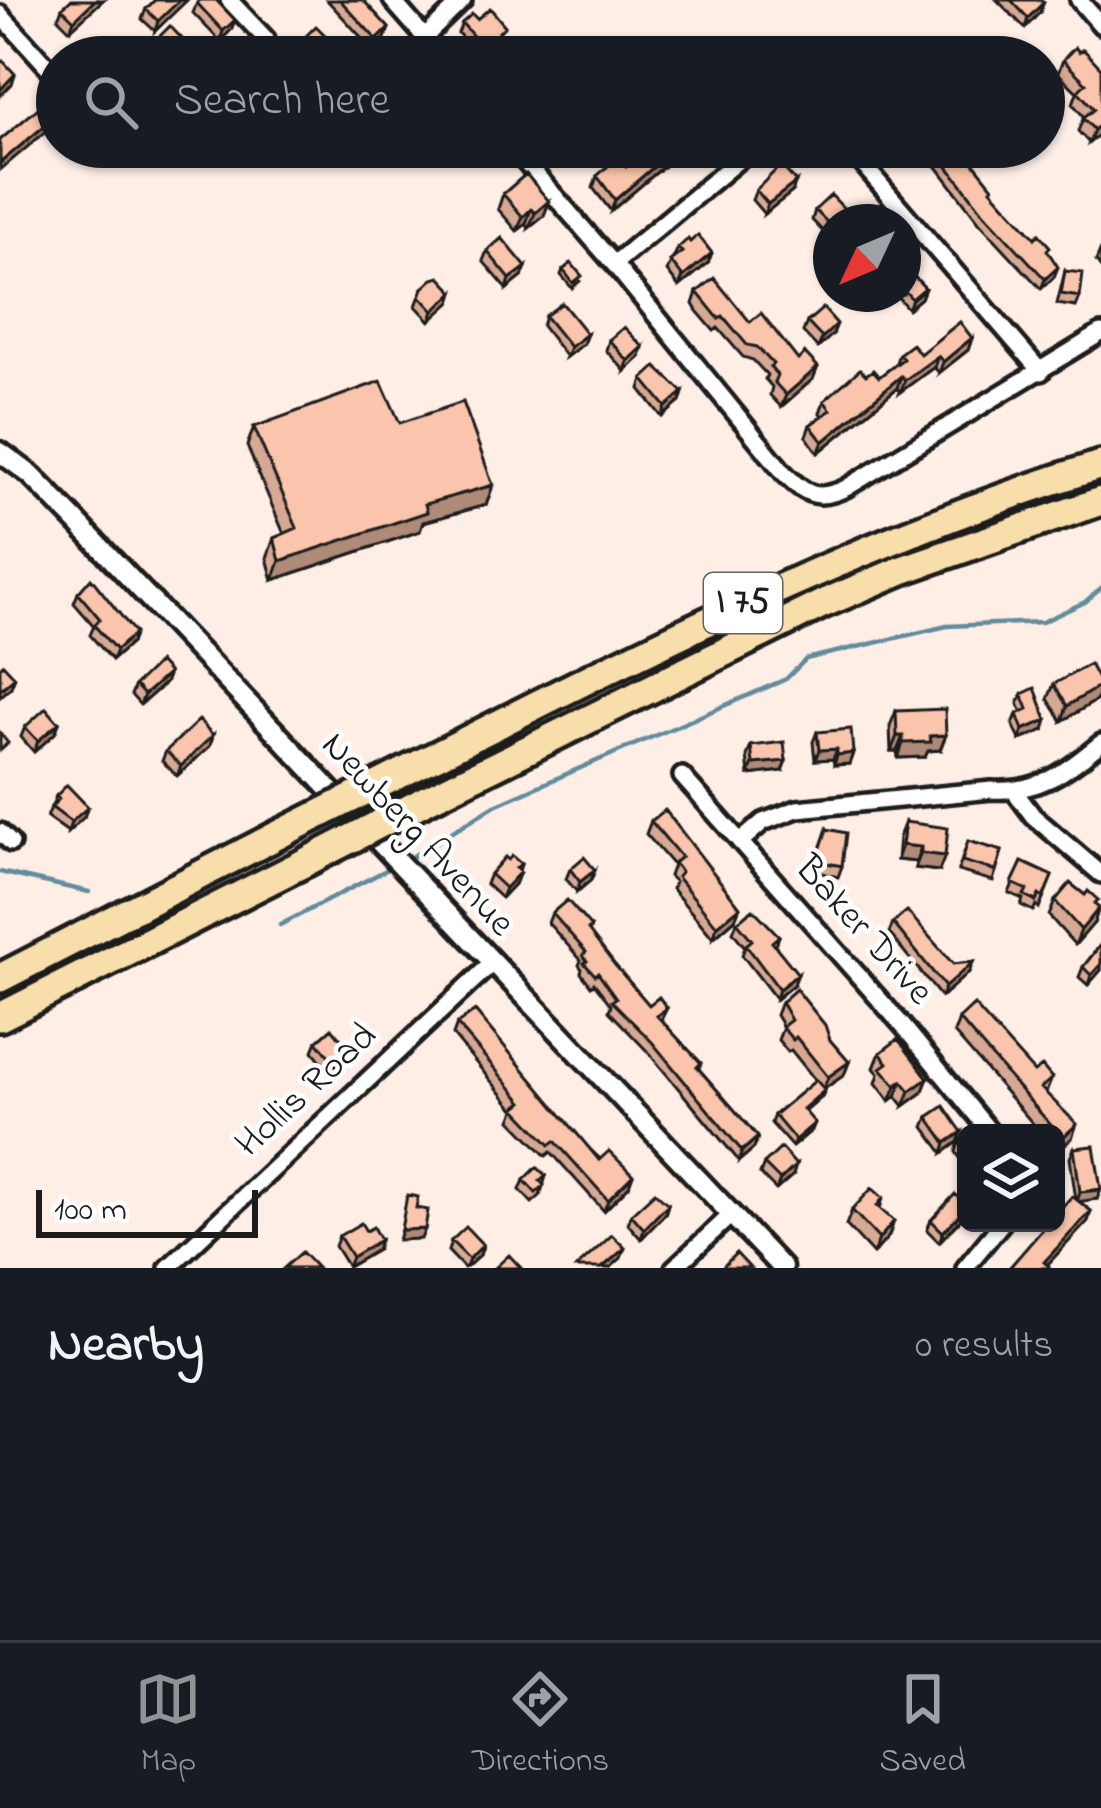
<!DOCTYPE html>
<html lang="en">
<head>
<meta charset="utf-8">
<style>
	:root { --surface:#171b24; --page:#20242c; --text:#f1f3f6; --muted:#9ea1a6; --line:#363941; --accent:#919294 }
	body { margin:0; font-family:"Indie Flower",sans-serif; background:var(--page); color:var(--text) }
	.controls { position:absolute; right:36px; bottom:36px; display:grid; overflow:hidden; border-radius:18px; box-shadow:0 3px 9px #0004 }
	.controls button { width:108px; height:108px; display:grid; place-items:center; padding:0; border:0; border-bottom:3px solid var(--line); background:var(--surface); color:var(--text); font:60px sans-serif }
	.compass { position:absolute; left:813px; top:204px; width:108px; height:108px; border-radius:50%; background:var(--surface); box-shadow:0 3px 9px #0004; rotate:226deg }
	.scale { position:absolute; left:36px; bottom:30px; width:222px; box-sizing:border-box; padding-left:12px; border:6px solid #1c1c1c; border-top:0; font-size:33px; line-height:42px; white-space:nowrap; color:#1c1c1c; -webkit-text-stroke:9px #fff; paint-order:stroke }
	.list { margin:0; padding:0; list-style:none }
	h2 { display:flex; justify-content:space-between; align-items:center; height:156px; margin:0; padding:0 48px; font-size:51px }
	h2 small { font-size:39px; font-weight:400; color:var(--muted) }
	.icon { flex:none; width:66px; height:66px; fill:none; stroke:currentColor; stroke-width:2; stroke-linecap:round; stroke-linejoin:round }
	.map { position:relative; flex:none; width:1101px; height:1268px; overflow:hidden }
	.search { position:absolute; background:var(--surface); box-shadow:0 3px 9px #0004; left:36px; right:36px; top:36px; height:132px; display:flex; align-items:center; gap:30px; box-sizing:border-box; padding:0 42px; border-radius:66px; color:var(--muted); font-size:45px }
	.sheet { height:372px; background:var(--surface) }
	nav { display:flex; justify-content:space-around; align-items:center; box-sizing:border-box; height:168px; border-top:3px solid var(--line); background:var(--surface); font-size:33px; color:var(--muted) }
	nav a { display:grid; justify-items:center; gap:6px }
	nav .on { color:var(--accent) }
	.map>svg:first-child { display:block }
</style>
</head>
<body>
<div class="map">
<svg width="1101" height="1268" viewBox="0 0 1101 1268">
	<rect width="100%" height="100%" fill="#feeee6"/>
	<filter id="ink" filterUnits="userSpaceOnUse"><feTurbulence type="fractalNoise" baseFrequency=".00833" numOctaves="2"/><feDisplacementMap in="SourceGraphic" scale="24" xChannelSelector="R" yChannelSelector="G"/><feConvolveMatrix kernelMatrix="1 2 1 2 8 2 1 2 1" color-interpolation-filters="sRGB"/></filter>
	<g filter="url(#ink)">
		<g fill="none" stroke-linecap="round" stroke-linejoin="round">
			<path stroke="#628c9c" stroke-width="4.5" d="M410 858 495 805 786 679 806 659 947 626 1042 622 1085 602 1101 588
				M0 872 89 892
				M280 925 388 869"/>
			<g stroke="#1c1c1c" stroke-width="24">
				<path id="minor" d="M229 0 266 39
					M392 0 442 57
					M1079 0 1101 25
					M0 14 57 77
					M425 37 463 0
					M512 147 614 264 784 473C805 494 817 502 846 488L1101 333
					M848 147 1041 372
					M614 264 754 147
					M682 776 903 1026 991 1133
					M1015 792 1033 816 1101 874
					M0 832 11 843
					M740 842 763 822 797 809 992 790C1040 793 1066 771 1101 743
					M168 1268 492 963
					M674 1268 732 1214
					M965 1268 1002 1223"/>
			</g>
			<g stroke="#1c1c1c" stroke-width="27">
				<path id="tertiary" d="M0 452 31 475 74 519 782 1268"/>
			</g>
			<g stroke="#1c1c1c" stroke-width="36">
				<path id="motorway" d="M400 774C629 658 855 541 1101 465
					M426 800 822 604 902 570 1101 501
					M0 978 278 835
					M0 1017 304 863"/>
			</g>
			<use href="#minor" stroke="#fff" stroke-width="15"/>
			<use href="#tertiary" stroke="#fff" stroke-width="18"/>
			<use href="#motorway" stroke="#f8deab" stroke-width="27"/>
			<g stroke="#1c1c1c" stroke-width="36" stroke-linecap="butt">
				<path id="motorway-bridge" d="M278 835 400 774
					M304 863 426 800"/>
			</g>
			<use href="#motorway-bridge" stroke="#f8deab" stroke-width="27"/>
		</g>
		<path fill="#d7a994" stroke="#1c1c1c" stroke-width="3" d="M103 0 70 30 58 18 62 8Z
			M155 0H187L155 31 142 19 146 9Z
			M327 0H363L389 28 385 38 373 50Z
			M997 0H1041L1040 12 1025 28Z
			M197 3 235 20 231 30 220 41 193 13Z
			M477 19 502 35 515 49 528 57H478L458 33 462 23Z
			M159 37 199 57H165L155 47Z
			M304 38 337 47 334 57H309L301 48Z
			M1063 60 1101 68V133L1089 143 1078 131 1084 117 1073 104 1077 92 1058 73Z
			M248 147H272L260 159Z
			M540 147H569L551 161Z
			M648 147H690L680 158 677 155 611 211 593 188 597 176 626 167Z
			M931 147H961L992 191 1048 252 1054 277 1041 289 979 222 928 155Z
			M756 190 792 192 764 214 752 200Z
			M503 194 549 201 544 216 529 228 526 224 517 231 498 209Z
			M815 210 831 222V240L812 220Z
			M678 248 708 263 679 287 667 271Z
			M1101 249V268L1096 261Z
			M487 251 522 277 507 289 483 261Z
			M903 265 925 288 921 298 908 309 895 294H903Z
			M563 270 580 281 572 288 561 275Z
			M1065 271 1080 297 1076 307 1057 304Z
			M423 288 454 292 451 302 430 321 416 306Z
			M697 292 750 322 813 379 781 407 770 395 772 387 765 379 767 375 753 360 743 357 718 328 714 331 697 311 693 304Z
			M545 316 583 344 566 357 542 326Z
			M807 322 833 334 818 348 803 332Z
			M972 338 968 350 939 373 934 367 900 392 897 388 818 453 806 436 810 425 822 416 820 413 824 401 866 375 879 377 895 365 899 354H920Z
			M609 340 640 357 625 371 606 350Z
			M643 379 683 392 680 402 662 417 640 389Z
			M400 423 493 485 486 505 423 522 420 531 273 580 267 558 274 538 284 534 247 446 254 427Z
			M78 593 131 643 112 660 90 635 94 626 74 603Z
			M1101 682 1097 700 1062 721 1048 699 1054 684Z
			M165 683 140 705 131 695 135 685Z
			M1022 694 1044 730 1020 740 1013 724 1017 714 1022 712 1018 704Z
			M896 711 940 750 928 751 925 757 898 758 897 751H891L890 726Z
			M59 723 55 733 34 752 21 737 25 727Z
			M817 732 853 753 849 764 834 765 833 759 815 760 813 742Z
			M213 735 210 746 177 776 162 761 166 751Z
			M751 746 782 771 749 775 747 756Z
			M56 796 84 817 68 832 47 817Z
			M651 821 735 919 713 938 672 889 675 882 669 876 673 865 646 834Z
			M905 822 939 871 915 868 916 862 897 860 899 837Z
			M827 829 842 866 838 877 818 872 819 867 814 866Z
			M968 841 1002 851 993 881 958 871Z
			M1022 862 1052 876 1039 908 1036 905 1033 911 1021 905 1023 899 1009 893Z
			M521 864 516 882 501 898 486 884 490 874Z
			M570 869 595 870 591 880 577 892 566 879Z
			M1055 901 1094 923 1075 945 1049 916Z
			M552 913 591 927 589 932 614 964 649 1005 667 1008 661 1020 701 1063 699 1069 758 1137 754 1148 739 1161 648 1052 609 1011 611 1005 594 983 591 986 581 973 582 969 579 965 581 960 548 923Z
			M737 922 779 936 776 946 794 984 776 999 742 955 745 947 733 932Z
			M893 923 953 964 973 962 969 972 941 997 889 933Z
			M1101 944V970L1088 985 1079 977 1083 967Z
			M781 1002 830 1040 849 1062 844 1075 824 1089 822 1097 805 1112 812 1130 792 1147 771 1123 774 1115 816 1081 791 1050 788 1052 778 1040 783 1027 776 1015Z
			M959 1019 1034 1072 1052 1078 1046 1093 1072 1138 1057 1152 1056 1133H1041L954 1033Z
			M457 1024 629 1186 604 1211 551 1152 546 1156 511 1120 515 1110 453 1035Z
			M317 1041 352 1053 349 1063 333 1076 313 1051Z
			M880 1053 928 1078 922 1093 904 1106 896 1096 890 1101 876 1083 879 1074 874 1068Z
			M928 1117 958 1142 943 1153 924 1127Z
			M966 1136V1167L956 1152 959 1142Z
			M1074 1148 1097 1199 1079 1201 1091 1211 1088 1221 1047 1265 1009 1268 1076 1200 1070 1158Z
			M764 1164 793 1175 776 1190 760 1174Z
			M546 1176 540 1196 532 1203 520 1190 524 1180Z
			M883 1198 880 1209 889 1236 873 1254 846 1225 852 1210Z
			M668 1204 665 1214 641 1239 628 1224 631 1214Z
			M966 1204 964 1216 939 1242 927 1230 931 1220Z
			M339 1236 377 1250 348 1267 335 1246Z
			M451 1241 483 1245 480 1255 464 1268 448 1251Z"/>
		<path fill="#af8a78" stroke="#1c1c1c" stroke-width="3" d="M95 0H103L70 30 74 20Z
			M180 0H187L155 31 158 21Z
			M1044 2 1040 12 1025 28 1028 18Z
			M235 20 231 30 220 41 223 31Z
			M389 28 385 38 373 50 377 40Z
			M15 74 12 84 0 96V90Z
			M55 117 51 127 0 170V163Z
			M1101 124V133L1089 143 1094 130Z
			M266 147H272L260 159 264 149Z
			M560 147H569L551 161 555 151Z
			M677 147H680L677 155 611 211 615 200Z
			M796 182 792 192 764 214 768 204Z
			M549 201 544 216 529 228 535 213Z
			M531 209 526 224 517 231 523 217Z
			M712 253 708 263 679 287 683 277Z
			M526 267 522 277 507 289 510 279Z
			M1058 267 1054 277 1041 289 1045 279Z
			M925 288 921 298 908 309 912 299Z
			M454 292 451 302 430 321 434 311Z
			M837 324 833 334 818 348 822 338Z
			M587 334 583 344 566 357 570 347Z
			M972 338 968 350 939 373 943 362Z
			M643 347 640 357 625 371 628 361Z
			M938 356 934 367 900 392 905 380Z
			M818 367 813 379 781 407 786 395Z
			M901 376 897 388 818 453 823 442Z
			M683 392 680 402 662 417 666 407Z
			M493 485 486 505 423 522 420 531 273 580 280 561 425 504Z
			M135 633 131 643 112 660 116 650Z
			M169 673 165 683 140 705 144 695Z
			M15 677 11 687 0 697V690Z
			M1101 685 1097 700 1062 721 1067 706Z
			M1047 720 1044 730 1020 740 1023 730Z
			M59 723 55 733 34 752 38 741Z
			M213 735 210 746 177 776 181 766Z
			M946 735 940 750 928 751 925 757 898 758 903 743 930 736Z
			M897 736H903L897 751H891Z
			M837 749 833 759 815 760 819 750Z
			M853 753 849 764 834 765 837 755Z
			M786 761 782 771 749 775 753 764Z
			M88 807 84 817 68 832 71 822Z
			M902 845 921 847 916 862 897 860Z
			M921 853 945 856 939 871 915 868Z
			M595 870 591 880 577 892 580 882Z
			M520 872 516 882 501 898 505 888Z
			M740 907 735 919 713 938 717 926Z
			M1099 908 1094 923 1075 945 1081 930Z
			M973 962 969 972 941 997 945 987Z
			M1101 964V970L1088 985 1091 975Z
			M798 974 794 984 776 999 779 989Z
			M352 1053 349 1063 333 1076 337 1066Z
			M849 1062 844 1075 823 1090 828 1077Z
			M928 1078 922 1093 904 1106 910 1091Z
			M902 1081 896 1096 890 1101 896 1086Z
			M825 1090 822 1097 800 1116 803 1109Z
			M815 1123 812 1130 792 1147 795 1140Z
			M1077 1124 1072 1138 1057 1152 1062 1138Z
			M962 1132 958 1142 943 1153 946 1143Z
			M758 1137 754 1148 739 1161 742 1151Z
			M796 1165 793 1175 776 1190 780 1180Z
			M633 1175 629 1186 604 1211 608 1200Z
			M1101 1190 1097 1199 1077 1202 1080 1192Z
			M668 1204 665 1214 641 1239 644 1229Z
			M966 1208 964 1216 939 1242 943 1232Z
			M1091 1211 1088 1221 1044 1268V1262Z
			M894 1221 889 1236 873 1254 879 1239Z
			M425 1229 421 1239 398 1240 401 1230Z
			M380 1240 377 1250 348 1267 352 1257Z
			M483 1245 480 1255 466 1268 469 1259Z
			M625 1248 621 1258 610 1268H602Z"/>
		<path fill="#fac5ac" stroke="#1c1c1c" stroke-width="3" d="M71 0H95L74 20 62 8Z
			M155 0H180L158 21 146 9Z
			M199 0H216L235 20 223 31 197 3Z
			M340 0H363L389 28 377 40Z
			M1011 0H1041L1044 2 1028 18Z
			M490 8 505 26 499 32 515 49 522 42 530 51 525 57H490L462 23 472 14 477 19Z
			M170 26 199 57H178L159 37Z
			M316 26 337 47 328 57H323L304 38Z
			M1075 47 1079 52 1083 49 1101 68V124L1094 130 1083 118 1094 109 1078 91 1086 83 1063 60Z
			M800 51 816 57H798Z
			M3 61 15 74 0 90V63Z
			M1044 72 1051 80 1044 86Z
			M43 104 55 117 0 163V140Z
			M648 147H677L615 200 597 176 617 158 626 167Z
			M933 147H961L993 187 991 189 1035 238 1039 234 1050 247 1047 250 1058 267 1045 279 983 212Z
			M781 165 796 182 768 204 756 190Z
			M526 174 549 201 535 213 531 209 523 217 503 194Z
			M831 195 857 222H831V226L815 210Z
			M698 235 712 253 683 277 670 261 682 252 678 248 688 239 690 242Z
			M502 238 526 267 510 279 487 251Z
			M571 263 582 276 573 283 563 270Z
			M903 265 925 288 912 299 903 289Z
			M1065 271 1083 273 1080 297 1061 294Z
			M440 277 454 292 434 311 420 296 423 288 433 279Z
			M714 278 750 322 761 313 798 360 805 353 818 367 786 395 774 382 777 375 770 367 773 364 757 347 747 345 723 316 719 319 697 292Z
			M562 303 587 334 570 347 545 316Z
			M823 308 837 324 822 338 807 322Z
			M960 322 972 338 943 362 938 356 905 380 901 376 823 442 810 425 831 410 824 401 860 369 866 375 873 370 879 377 903 359 899 354 912 344 920 354Z
			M624 327 643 347 628 361 609 340Z
			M656 367 683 392 666 407 643 379Z
			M381 381 400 423 463 402 493 485 425 504 427 512 280 561 274 538 297 528 254 427Z
			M91 578 135 633 116 650 94 625 100 619 78 593Z
			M159 662 169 673 144 695 135 685Z
			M3 664 15 677 0 690V667Z
			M1090 664 1101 685 1067 706 1054 684Z
			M1035 688 1047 720 1023 730 1017 714 1028 709 1022 694Z
			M46 708 59 723 38 741 25 727Z
			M945 709 946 735 930 736 931 742 903 743V736H897L896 711Z
			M199 720 213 735 181 766 166 751Z
			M851 729 853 753 837 755V749L819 750 817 732Z
			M0 733 8 743 0 750Z
			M784 742 786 761 753 764 751 746Z
			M67 785 88 807 71 822 51 807 59 799 56 796Z
			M665 810 740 907 717 926 677 877 681 872 674 863 681 857 651 821Z
			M905 822 948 828 945 856 921 853V847L902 845Z
			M827 829 846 833 842 866 822 862 823 857 818 856Z
			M968 841 1002 851 996 871 962 861Z
			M512 856 521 864 516 868 520 872 505 888 490 874 505 857 508 860Z
			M584 857 595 870 580 882 570 869Z
			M1022 862 1052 876 1043 898 1039 895 1036 901 1024 895 1027 890 1012 883Z
			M1070 883 1085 895 1088 891 1098 900 1094 904 1099 908 1081 930 1055 901Z
			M567 900 591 927 588 930 614 964 649 1005 659 997 667 1008 657 1016 701 1063 697 1067 758 1137 742 1151 652 1042 612 1001 616 998 598 973 595 975 584 963 587 961 583 955 586 952 552 913Z
			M753 909 779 936 772 942 798 974 779 989 746 945 752 940 737 922Z
			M907 911 953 964 973 962 945 987 893 923Z
			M1101 944V964L1091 975 1083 967Z
			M796 989 825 1025 830 1040 849 1062 828 1077 796 1037 793 1040 782 1027 791 1020 781 1002Z
			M974 1005 1034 1072 1042 1066 1052 1078 1041 1088 1077 1124 1062 1138 959 1019Z
			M475 1011 599 1160 609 1151 633 1175 608 1200 555 1141 550 1145 515 1108 523 1102 457 1024Z
			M332 1028 352 1053 337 1066 317 1041Z
			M898 1039 928 1078 910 1091 902 1081 896 1086 881 1068 888 1063 880 1053Z
			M816 1080 825 1090 803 1109 815 1123 795 1140 774 1115Z
			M944 1106 962 1132 946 1143 928 1117Z
			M966 1136V1151L959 1142Z
			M1094 1146 1101 1189 1080 1192 1074 1148Z
			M781 1148 796 1165 780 1180 764 1164Z
			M537 1167 546 1176 540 1181 544 1185 536 1193 524 1180Z
			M872 1188 883 1198 877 1206 894 1221 879 1239 852 1210Z
			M655 1192 668 1204 644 1229 631 1214Z
			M955 1194 966 1204V1208L943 1232 931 1220Z
			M407 1195 418 1197 416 1208 428 1210 425 1229 401 1230Z
			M1072 1196 1091 1211 1044 1262 1049 1266 1047 1268H1009L1048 1223H1056V1214Z
			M361 1223 366 1231 373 1227 380 1240 352 1257 339 1236Z
			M466 1227 483 1245 469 1259 451 1241Z
			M612 1235 625 1248 602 1268H576Z
			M302 1252 317 1268H284Z
			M736 1253 750 1268H722Z
			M509 1255 521 1268H495Z"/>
	</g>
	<g text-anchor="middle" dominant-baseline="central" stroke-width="9" stroke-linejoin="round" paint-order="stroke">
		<rect fill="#fff" stroke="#606060" stroke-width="3" x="704" y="573" width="78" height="60" rx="9"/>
		<g font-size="36" font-weight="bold" fill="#1c1c1c">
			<text x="743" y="603">I 75</text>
		</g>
		<g font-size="39" fill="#1c1c1c" stroke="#fff">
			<text transform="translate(417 835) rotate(47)">Newberg Avenue</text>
			<text transform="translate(863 931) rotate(48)">Baker Drive</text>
			<text transform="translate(307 1091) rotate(-43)">Hollis Road</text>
		</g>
	</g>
</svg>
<div class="controls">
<button><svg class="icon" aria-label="layers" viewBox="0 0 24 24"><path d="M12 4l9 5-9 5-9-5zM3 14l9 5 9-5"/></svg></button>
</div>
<svg class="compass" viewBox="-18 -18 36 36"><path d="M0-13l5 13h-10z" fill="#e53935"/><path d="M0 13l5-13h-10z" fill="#9ea1a6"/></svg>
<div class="scale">100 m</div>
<div class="search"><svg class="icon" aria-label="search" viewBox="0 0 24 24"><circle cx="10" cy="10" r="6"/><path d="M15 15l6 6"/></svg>Search here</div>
</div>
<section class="sheet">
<h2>Nearby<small>0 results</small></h2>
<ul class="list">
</ul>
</section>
<nav>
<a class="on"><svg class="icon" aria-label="map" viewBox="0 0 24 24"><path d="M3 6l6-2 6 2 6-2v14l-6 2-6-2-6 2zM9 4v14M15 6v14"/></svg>Map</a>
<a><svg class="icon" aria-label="directions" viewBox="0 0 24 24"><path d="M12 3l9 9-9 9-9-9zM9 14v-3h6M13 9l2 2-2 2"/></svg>Directions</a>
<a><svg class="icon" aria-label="saved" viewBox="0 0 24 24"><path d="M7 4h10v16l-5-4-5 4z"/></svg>Saved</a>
</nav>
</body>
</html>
